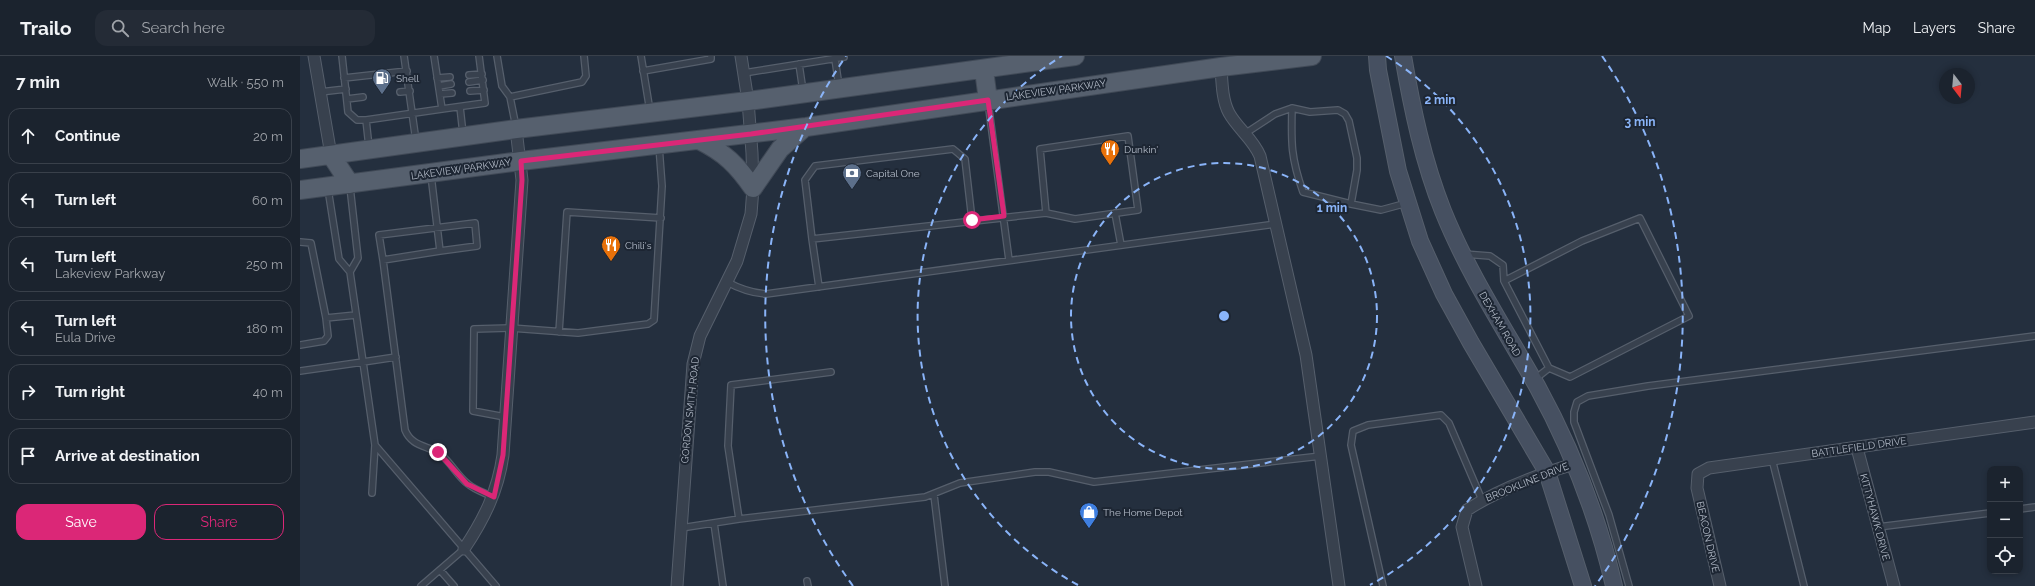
<!DOCTYPE html>
<html lang="en">
<head>
<meta charset="utf-8">
<style>
	:root { --surface:#1b232e; --page:#242b36; --text:#f1f3f6; --muted:#a0a4aa; --line:#39404a; --accent:#db2777 }
	body { margin:0; font-family:Raleway,sans-serif; background:var(--page); color:var(--text) }
	.controls { position:absolute; right:12px; bottom:12px; display:grid; overflow:hidden; border-radius:8px; box-shadow:0 2px 6px #0003 }
	.controls button { width:36px; height:36px; display:grid; place-items:center; padding:0; border:0; border-bottom:1px solid var(--line); background:var(--surface); color:var(--text); font:20px sans-serif }
	.compass { position:absolute; left:1639px; top:12px; width:36px; height:36px; border-radius:50%; background:var(--surface); box-shadow:0 2px 6px #0003; rotate:164deg }
	.stop { position:absolute; width:12px; height:12px; margin:-9px; border:3px solid #db2777; border-radius:50%; background:#fff }
	.stop.end { background:#db2777; border-color:#fff; box-shadow:0 1px 4px #0008 }
	.list { margin:0; padding:0; list-style:none }
	h2 { display:flex; justify-content:space-between; align-items:center; height:52px; margin:0; padding:0 16px; font-size:17px }
	h2 small { font-size:13px; font-weight:400; color:var(--muted) }
	.list li { display:grid; grid-template-columns:26px 1fr auto; gap:12px; align-items:center; box-sizing:border-box; height:56px; margin:0 8px 8px; padding:0 8px; border:1px solid var(--line); border-radius:12px }
	.list b { display:block; font-size:15px; white-space:nowrap }
	.list p { margin:0; font-size:13px; white-space:nowrap; color:var(--muted) }
	.list em { font-size:13px; font-style:normal; color:var(--muted) }
	.actions { display:flex; gap:8px; padding:12px 16px }
	.actions a { flex:1; padding:9px 0; border:1px solid var(--accent); border-radius:12px; text-align:center; font-size:14px; color:var(--accent) }
	.actions .main { background:var(--accent); color:#fff }
	.icon { flex:none; width:22px; height:22px; fill:none; stroke:currentColor; stroke-width:2; stroke-linecap:round; stroke-linejoin:round }
	.map { position:relative; flex:none; width:1735px; height:530px; overflow:hidden }
	header { display:flex; align-items:center; gap:24px; box-sizing:border-box; height:56px; padding:0 20px; background:var(--surface); border-bottom:1px solid var(--line) }
	header strong { font-size:19px }
	nav { display:flex; gap:22px; margin-inline-start:auto; font-size:14px }
	.search { width:280px; height:36px; background:var(--page); display:flex; align-items:center; gap:10px; box-sizing:border-box; padding:0 14px; border-radius:12px; color:var(--muted); font-size:15px }
	main { display:flex }
	aside { flex:1; background:var(--surface) }
	.map>svg:first-child { display:block }
</style>
</head>
<body>
<header>
<strong>Trailo</strong>
<div class="search"><svg class="icon" aria-label="search" viewBox="0 0 24 24"><circle cx="10" cy="10" r="6"/><path d="M15 15l6 6"/></svg>Search here</div>
<nav><a>Map</a><a>Layers</a><a>Share</a></nav>
</header>
<main>
<aside>
<h2>7 min<small>Walk · 550 m</small></h2>
<ul class="list">
<li><svg class="icon" aria-label="ahead" viewBox="0 0 24 24"><path d="M12 20V5M6 11l6-6 6 6"/></svg><div><b>Continue</b></div><em>20 m</em></li>
<li><svg class="icon" aria-label="left" viewBox="0 0 24 24"><path d="M17 20v-9H6M10 6l-5 5 5 5"/></svg><div><b>Turn left</b></div><em>60 m</em></li>
<li><svg class="icon" aria-label="left" viewBox="0 0 24 24"><path d="M17 20v-9H6M10 6l-5 5 5 5"/></svg><div><b>Turn left</b><p>Lakeview Parkway</p></div><em>250 m</em></li>
<li><svg class="icon" aria-label="left" viewBox="0 0 24 24"><path d="M17 20v-9H6M10 6l-5 5 5 5"/></svg><div><b>Turn left</b><p>Eula Drive</p></div><em>180 m</em></li>
<li><svg class="icon" aria-label="right" viewBox="0 0 24 24"><path d="M7 20v-9h11M14 6l5 5-5 5"/></svg><div><b>Turn right</b></div><em>40 m</em></li>
<li><svg class="icon" aria-label="arrive" viewBox="0 0 24 24"><path d="M6 21V4h12l-3 4 3 4H6"/></svg><div><b>Arrive at destination</b></div></li>
</ul>
<div class="actions"><a class="main">Save</a><a>Share</a></div>
</aside>
<div class="map">
<svg width="1735" height="530" viewBox="0 0 1735 530">
	<rect width="100%" height="100%" fill="#242f3e"/>
	<g fill="none" stroke-linecap="round" stroke-linejoin="round">
		<g stroke="#565f6c" stroke-width="8">
			<path id="lane" d="M42 0 48 56 57 64H66
				M104 0 116 85
				M134 0 142 53 185 47 179 0
				M197 0 202 30 210 41 216 71
				M341 0 350 55
				M535 3 539 30
				M499 8 503 35
				M343 15 411 3V0
				M444 17 544 1
				M169 19 182 18
				M44 22 107 15
				M137 22 150 21
				M169 26 183 24
				M139 30 151 28
				M170 35 184 34
				M20 36 46 33
				M100 36 110 35
				M140 38 152 37
				M210 41 282 26 286 20 284 0
				M47 43 63 41
				M688 46 709 204
				M160 51 163 78
				M992 52C991 87 991 102 1003 136L1051 148
				M946 77 975 58 992 52 1010 56 1038 54 1045 58 1049 65 1057 102V114L1051 148 1081 154 1107 147
				M69 91 66 64 142 53
				M131 119 140 195 83 204 105 374C112 391 127 389 140 398 151 406 157 420 168 428 175 434 185 437 193 441
				M815 157 821 189
				M672 164 665 103 653 93 515 110 505 124 512 183 746 157 775 163 838 154 828 80 740 93 746 157
				M512 183 519 231
				M0 186 11 187 26 262 56 259
				M1164 198 1190 200 1203 209 1204 225 1249 312
				M83 204 79 179 175 167 177 190 140 195
				M50 216 58 202 50 131
				M1204 225 1282 185 1340 162 1389 260 1270 321 1249 312 1235 323
				M427 226C440 233 452 237 466 238L976 168
				M259 276 267 156 361 162
				M0 289 24 285 28 280 26 262
				M96 301 63 306 75 389 196 530
				M0 315 63 306 50 216 39 203 28 133
				M205 361 173 355 174 273 211 272 278 277 348 268 354 264 362 130 359 90
				M1472 403 1504 530
				M72 437 75 389
				M634 439 645 530
				M1720 453 1735 451
				M439 463 428 390 431 329 531 316
				M414 467 423 530
				M1578 471 1690 457
				M381 472 439 463 625 441 660 427 735 416H749L794 426 1021 400
				M140 514 154 530
				M507 525 508 530
				M121 530 164 493
				M1083 530 1051 389 1053 375 1068 369 1141 359 1149 367 1182 444
				M1329 530 1309 459 1274 366V356L1277 346 1288 340 1348 330 1735 280"/>
		</g>
		<g stroke="#565f6c" stroke-width="13">
			<path id="street" d="M14 0 31 99
				M921 11C922 26 922 44 929 57 938 73 953 83 960 100L1006 299 1039 530
				M1557 392 1594 530
				M164 493C184 463 198 435 203 399L222 124 216 73
				M377 530 393 308 400 280 437 205 451 158 453 132 452 97 448 45 441 0
				M1176 530 1162 471 1167 454C1199 433 1237 419 1274 408
				M1420 530 1397 432 1398 418 1409 412 1735 366"/>
		</g>
		<g stroke="#565f6c" stroke-width="18">
			<path id="secondary" d="M1077 0 1078 14 1098 115 1120 185 1144 238 1171 287 1247 416 1283 530
				M1103 0C1112 52 1123 105 1143 155 1168 217 1204 272 1237 330 1271 392 1298 461 1314 530"/>
		</g>
		<g stroke="#414a57" stroke-width="20">
			<path id="primary" d="M684 14 688 44
				M399 84C425 97 437 109 453 132L480 93 505 71
				M31 99 50 128
				M0 103 216 73 448 45 775 0
				M0 134 221 105 506 71 921 11 1012 0"/>
		</g>
		<use href="#lane" stroke="#38414e" stroke-width="5.5"/>
		<use href="#street" stroke="#38414e" stroke-width="11"/>
		<use href="#secondary" stroke="#465061" stroke-width="16"/>
		<use href="#primary" stroke="#56606e" stroke-width="18"/>
	</g>
	<g fill="none" stroke-linecap="round" stroke-linejoin="round">
		<path stroke="#db2777" stroke-width="5" d="M138 396 167 428 194 441 203 399 222 124 221 105 451 78 688 44 704 160 672 164"/>
	</g>
	<g fill="none" stroke="#8ab4f8" stroke-width="2" stroke-dasharray="7 5">
		<circle cx="924" cy="260" r="153"/>
		<path d="M778 529A306 306 0 0 1 762 0M1086 0A306 306 0 0 1 1070 529"/>
		<path d="M553 530A459 459 0 0 1 546 0M1302 0A459 459 0 0 1 1295 530"/>
	</g>
	<defs>
		<g id="fuel-pin" transform="scale(1)"><path d="M0 17L-7.5 6A9.5 9.5 0 1 1 7.5 6Z" fill="#5c6f8a" stroke="#1d2633"/><path d="M-5.5-6h7V0h2V4h1.3V-2.5L3-4.5l.8-.8L6-3V5H2.5V1h-1V6h-7ZM-4.2-4.7v3.2H.2V-4.7Z" fill="#fff"/></g>
		<g id="restaurant-pin" transform="scale(1)"><path d="M0 17L-7.5 6A9.5 9.5 0 1 1 7.5 6Z" fill="#e8710a" stroke="#1d2633"/><path d="M-5-6h1v4h1v-4h1v4h1v-4h1v5L-1.5 .5V6h-2V.5L-5-1ZM5-6V6H3V1.5H1.5Q1.5-4 5-6Z" fill="#fff"/></g>
		<g id="bank-pin" transform="scale(1)"><path d="M0 17L-7.5 6A9.5 9.5 0 1 1 7.5 6Z" fill="#5c6f8a" stroke="#1d2633"/><path d="M-6-4H6V4H-6ZM0-2.3a2.3 2.3 0 1 0 0 4.6a2.3 2.3 0 1 0 0-4.6Z" fill="#fff"/></g>
		<g id="shop-pin" transform="scale(1)"><path d="M0 17L-7.5 6A9.5 9.5 0 1 1 7.5 6Z" fill="#3f7fe0" stroke="#1d2633"/><path d="M-5-2.5h2.3a2.7 3.5 0 0 1 5.4 0H5L5.5 6h-11ZM-1.5-2.5h3a1.5 2.3 0 0 0-3 0Z" fill="#fff"/></g>
	</defs>
	<g fill-rule="evenodd">
		<use href="#fuel-pin" x="82" y="22"/>
		<use href="#restaurant-pin" x="810" y="93"/>
		<use href="#bank-pin" x="552" y="117"/>
		<use href="#restaurant-pin" x="311" y="189"/>
		<use href="#shop-pin" x="789" y="456"/>
	</g>
	<g text-anchor="middle" dominant-baseline="central" stroke-width="4" stroke-linejoin="round" paint-order="stroke">
		<g font-size="10" fill="#b4bcc9" stroke="#1d2633" text-anchor="start">
			<text x="96" y="22">Shell</text>
			<text x="824" y="93">Dunkin'</text>
			<text x="566" y="117">Capital One</text>
			<text x="325" y="189">Chili's</text>
			<text x="803" y="456">The Home Depot</text>
		</g>
		<g font-size="10" fill="#b4bcc9" stroke="#1d2633">
			<text transform="translate(756 34) rotate(-8)">LAKEVIEW PARKWAY</text>
			<text transform="translate(161 113) rotate(-8)">LAKEVIEW PARKWAY</text>
			<text transform="translate(1200 268) rotate(60)">DEXHAM ROAD</text>
			<text transform="translate(390 354) rotate(-84)">GORDON SMITH ROAD</text>
			<text transform="translate(1559 391) rotate(-8)">BATTLEFIELD DRIVE</text>
			<text transform="translate(1227 426) rotate(-22)">BROOKLINE DRIVE</text>
			<text transform="translate(1575 461) rotate(75)">KITTYHAWK DRIVE</text>
			<text transform="translate(1408 481) rotate(77)">BEACON DRIVE</text>
		</g>
	</g>
	<circle cx="924" cy="260" r="6" fill="#8ab4f8" stroke="#1d2633" stroke-width="2"/>
	<g font-size="12" text-anchor="middle" font-weight="bold" fill="#8ab4f8" stroke="#1d2633" stroke-width="4" stroke-linejoin="round" paint-order="stroke">
		<text x="1140" y="48">2 min</text>
		<text x="1340" y="70">3 min</text>
		<text x="1032" y="156">1 min</text>
	</g>
</svg>
<div class="controls">
<button>+</button>
<button>−</button>
<button><svg class="icon" aria-label="locate" viewBox="0 0 24 24"><circle cx="12" cy="12" r="6"/><path d="M12 2v4M12 18v4M2 12h4M18 12h4"/></svg></button>
</div>
<svg class="compass" viewBox="-18 -18 36 36"><path d="M0-13l5 13h-10z" fill="#e53935"/><path d="M0 13l5-13h-10z" fill="#a0a4aa"/></svg>
<div class="stop" style="left:672px;top:164px"></div>
<div class="stop end" style="left:138px;top:396px"></div>
</div>
</main>
</body>
</html>
